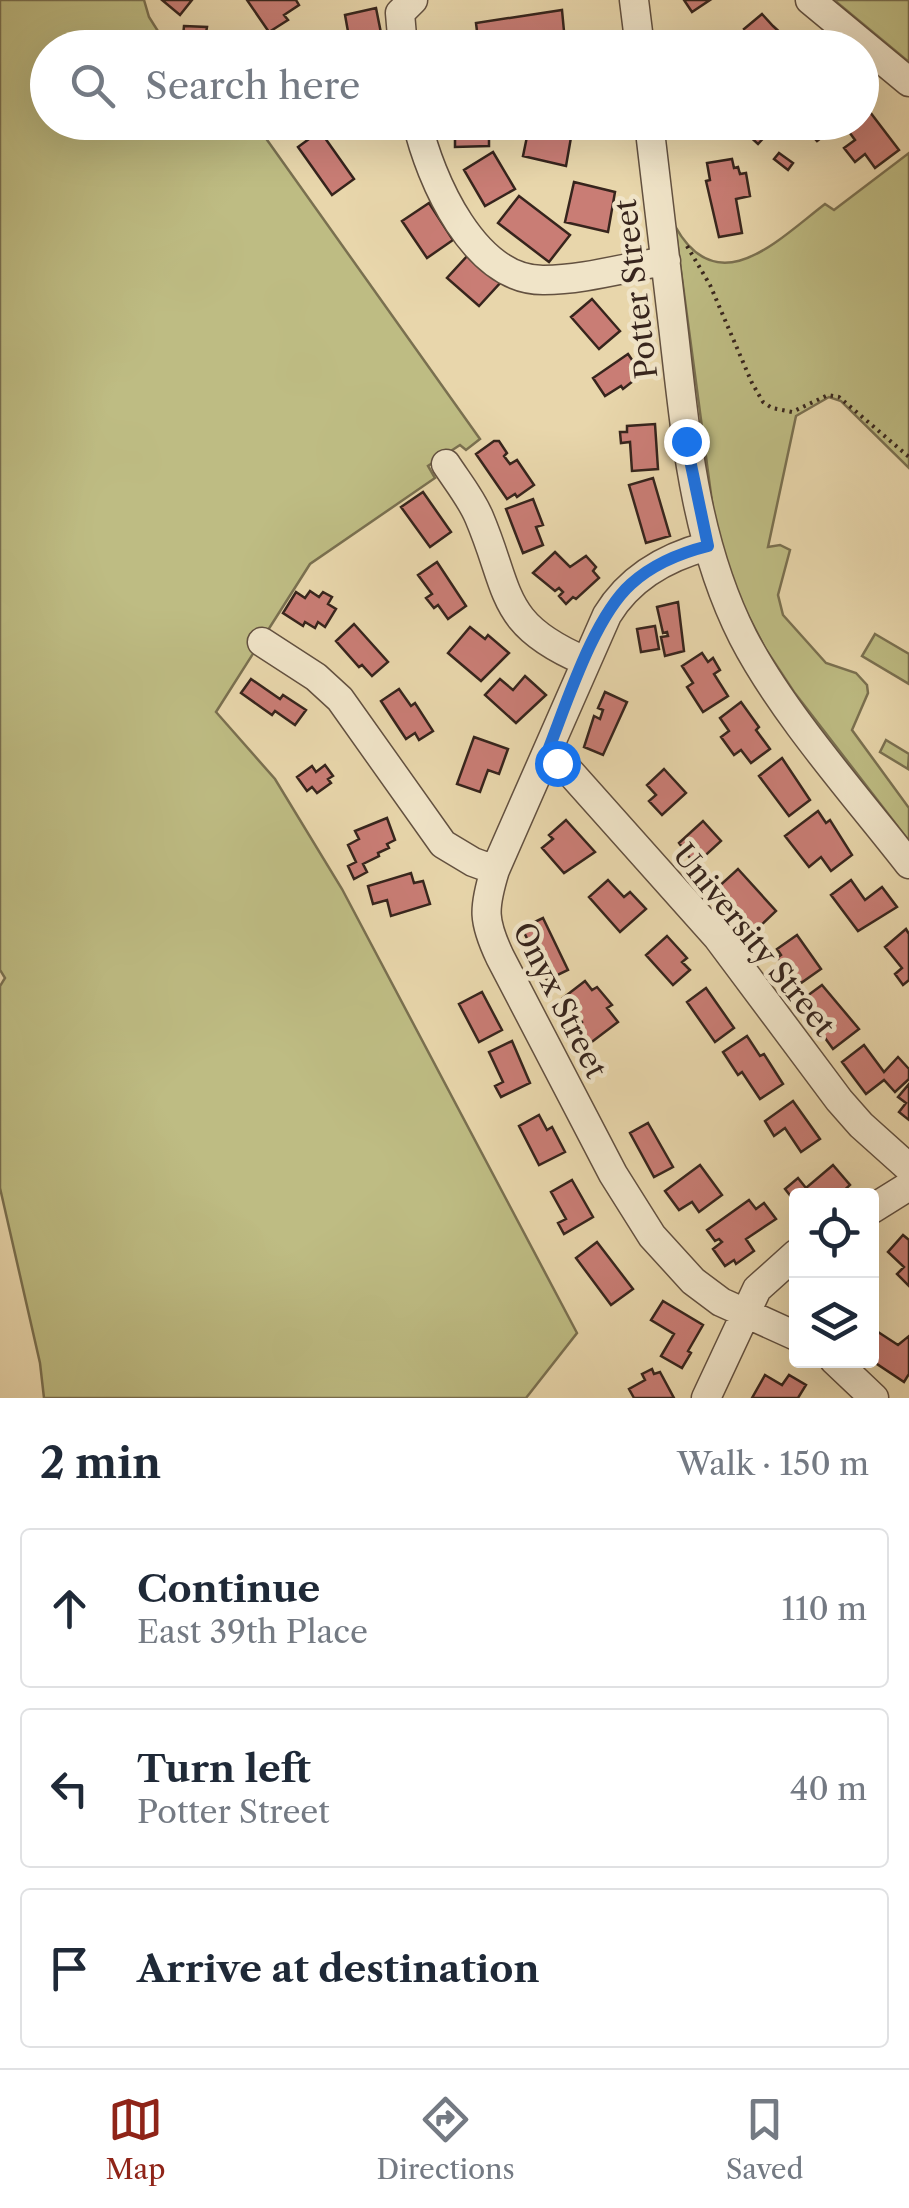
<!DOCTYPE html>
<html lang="en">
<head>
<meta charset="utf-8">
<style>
	:root { --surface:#fff; --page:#f6f6f7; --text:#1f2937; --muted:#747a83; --line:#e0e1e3; --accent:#8f2418 }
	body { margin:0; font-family:"Libre Caslon Text",serif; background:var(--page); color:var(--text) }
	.controls { position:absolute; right:30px; bottom:30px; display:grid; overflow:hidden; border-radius:10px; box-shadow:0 10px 40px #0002 }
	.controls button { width:90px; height:90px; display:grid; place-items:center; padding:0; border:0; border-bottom:2px solid var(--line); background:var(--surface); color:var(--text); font:50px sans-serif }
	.stop { position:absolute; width:30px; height:30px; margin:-22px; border:8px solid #1a73e8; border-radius:50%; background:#fff }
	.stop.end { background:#1a73e8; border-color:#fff; box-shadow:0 2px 10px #0008 }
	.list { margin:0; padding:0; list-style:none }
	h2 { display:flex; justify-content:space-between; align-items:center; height:130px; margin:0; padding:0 40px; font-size:42px }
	h2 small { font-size:32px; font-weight:400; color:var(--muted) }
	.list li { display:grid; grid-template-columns:65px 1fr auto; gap:30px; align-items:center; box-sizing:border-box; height:160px; margin:0 20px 20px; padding:0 20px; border:2px solid var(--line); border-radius:10px }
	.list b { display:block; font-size:38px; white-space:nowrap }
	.list p { margin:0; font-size:32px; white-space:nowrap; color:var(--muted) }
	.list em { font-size:32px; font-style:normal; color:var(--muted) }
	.icon { flex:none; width:55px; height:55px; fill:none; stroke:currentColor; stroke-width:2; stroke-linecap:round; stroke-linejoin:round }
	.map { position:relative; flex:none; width:909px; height:1398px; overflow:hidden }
	.search { position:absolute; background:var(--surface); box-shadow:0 10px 40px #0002; left:30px; right:30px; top:30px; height:110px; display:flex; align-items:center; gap:25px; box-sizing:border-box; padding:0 35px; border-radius:55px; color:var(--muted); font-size:38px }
	.sheet { height:670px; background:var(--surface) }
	nav { display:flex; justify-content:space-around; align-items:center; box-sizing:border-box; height:140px; border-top:2px solid var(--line); background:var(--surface); font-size:28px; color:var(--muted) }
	nav a { display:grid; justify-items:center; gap:5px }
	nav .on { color:var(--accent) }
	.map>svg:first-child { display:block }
</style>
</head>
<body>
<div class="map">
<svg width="909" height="1398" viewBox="0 0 909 1398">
	<rect width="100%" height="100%" fill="#e8d6ab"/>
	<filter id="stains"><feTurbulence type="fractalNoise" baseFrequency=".002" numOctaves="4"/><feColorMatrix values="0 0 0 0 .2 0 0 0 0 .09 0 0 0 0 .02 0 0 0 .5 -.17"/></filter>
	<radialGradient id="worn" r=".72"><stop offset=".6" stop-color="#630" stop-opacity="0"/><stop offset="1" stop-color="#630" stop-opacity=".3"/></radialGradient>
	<path fill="#bebc83" stroke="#7a7050" stroke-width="2.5" d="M0 0H144L149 17 168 47 48 48V122L255 123 480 439 466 450 460 445 428 466 435 478 310 564 216 712 275 779 342 889 577 1333 526 1398H44L40 1363 0 1188V986L5 978 0 970Z
		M834 0H909V62Z
		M909 153V468L841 401 829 397 796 416 768 547 780 545 790 550 778 595 783 615 826 663 856 673 867 685 868 693 852 730 909 808V841L794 692 765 648 737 594 715 524 675 226C718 304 779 239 825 204L834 210Z
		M875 634 909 654V684L862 656Z
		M886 740 909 754 908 769 880 752Z"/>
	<path fill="#c97d75" stroke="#37251d" stroke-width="2.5" d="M162 0H192L180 15Z
		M247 0H296L299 5 284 15 288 20 269 32Z
		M684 0H710L692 12Z
		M376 8 384 48H351L345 15Z
		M562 10 565 42 524 48H479L476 23Z
		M762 14 773 26 797 48H757L744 29Z
		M184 26 207 27 206 33 230 34 229 48H182Z
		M471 32 473 48H438L436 37Z
		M870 112 899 150 875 168 865 154 855 162 844 148 855 140 847 129 862 122V118Z
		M455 122H489V146L455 147Z
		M530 122 573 126 566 166 523 156Z
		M690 122H740L741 126 695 138Z
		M800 122H842L817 141Z
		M754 123 767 134 758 144 745 132Z
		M320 131 354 179 332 195 298 147Z
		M493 152 515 189 485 206 464 170Z
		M779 153 793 163 788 170 774 159Z
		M732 159 734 168 738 167 740 174 746 173 750 196 736 199 742 233 719 237 706 181 710 180 707 163Z
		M574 182 615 192 608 232 565 222Z
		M519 196 570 235 549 262 498 223Z
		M429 203 453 240 427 258 402 221Z
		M469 254 501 282 479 306 447 278Z
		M592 299 620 331 599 349 571 317Z
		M628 354 642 374 623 389 621 386 605 396 593 378Z
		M655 424 658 469 632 471 630 442 621 443 620 432H627V426Z
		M494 441H499L507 453 504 456 510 464 517 460 534 485 517 497 515 494 507 499 476 454Z
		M653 478 670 536 646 543 629 485Z
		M423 492 451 532 430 547 401 507Z
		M533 499 543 525 536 527 543 545 523 553 506 509Z
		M555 552 570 567 586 556 596 567 593 571 599 578 576 599 573 597 566 604 559 596 563 592 559 588 555 591 533 573Z
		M437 562 466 606 448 619 438 605 434 608 426 598 432 594 418 575Z
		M310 591 319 597 323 592 332 597 328 604 336 609 325 627 318 622 315 628 305 622 303 626 283 613 296 592 305 598Z
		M678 602 684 651 665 656 661 637 668 636 667 632 663 633 657 607Z
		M354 624 388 662 372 676 362 665 359 667 336 641Z
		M655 626 659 649 641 652 637 629Z
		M470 627 485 639 488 635 509 653 481 681 448 653Z
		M702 653 708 662 713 658 720 670 714 674 728 696 703 712 687 687 693 683 682 666Z
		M525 676 546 695 516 723 485 695 500 679 513 690Z
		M251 679 280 699 283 695 306 710 295 725 275 711 272 715 241 693Z
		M399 689 411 706 415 703 433 731 419 740 415 733 406 739 381 701Z
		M605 692 627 702 603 755 584 747 594 716 600 719 603 710 598 708Z
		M741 702 759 727 756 730 770 749 751 763 741 750 734 755 721 737 729 731 720 718Z
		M474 737 508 749 499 774 488 770 480 792 457 784Z
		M782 758 810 800 789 816 759 776Z
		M325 765 333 776 328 779 331 783 317 793 312 787 307 791 297 777 312 766 316 772Z
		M664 769 686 793 662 815 649 801 656 795 647 785Z
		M818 811 826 823 830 820 852 855 831 871 821 857 809 867 785 836Z
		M387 818 395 840 387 844 389 848 378 853 379 856 363 864 367 872 354 879 348 866 356 862 348 845 359 839 355 831Z
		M566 820 595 852 564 873 542 848 553 839 549 835Z
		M703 821 721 841 695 865 679 843Z
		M738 869 776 911 755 931 716 889Z
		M411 873 414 883 423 881 430 904 391 916 387 900 373 904 368 886Z
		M608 880 624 897 630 892 646 909 620 932 589 897Z
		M851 880 865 900 882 887 897 907 858 931 831 895Z
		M543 918 568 970 547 980 522 928Z
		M906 929 909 934V980L903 985 895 974 902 968 885 947Z
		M797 935 821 969 801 983 777 958 781 955 777 949Z
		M667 936 687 958 682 962 690 970 673 985 646 955Z
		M585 981 592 990 597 987 612 1005 607 1008 618 1022 589 1044 576 1027 582 1022 563 998Z
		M822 985 859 1029 833 1049 820 1031 825 1028 803 999Z
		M706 988 734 1028 715 1042 687 1002Z
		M482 992 502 1030 479 1042 459 1004Z
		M747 1036 760 1056 764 1054 783 1084 760 1099 742 1072 738 1075 723 1052Z
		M512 1041 530 1083 501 1097 495 1086 503 1082 489 1052Z
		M864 1045 884 1072 898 1057 909 1069V1079L895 1092 884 1080 866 1094 842 1062Z
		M909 1084V1120L899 1112 906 1103 898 1097Z
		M793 1101 820 1139 801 1152 785 1128 774 1136 765 1121Z
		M539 1115 547 1130 552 1127 565 1152 539 1165 519 1126Z
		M648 1123 673 1167 654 1177 630 1133Z
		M700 1165 722 1195 699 1212 692 1202 679 1210 665 1191Z
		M833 1165 850 1185 838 1196H796V1203L785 1189 798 1178 806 1188Z
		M572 1180 593 1217 564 1234 558 1223 566 1219 551 1192Z
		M749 1200 756 1209 764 1203 776 1219 746 1239 754 1251 736 1264 734 1260 725 1266 713 1249 722 1242 719 1239 715 1241 707 1230Z
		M903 1235 909 1240V1286L897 1274 904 1267 888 1252Z
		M597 1242 633 1289 611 1305 576 1258Z
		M663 1301 703 1325 688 1351 691 1353 682 1368 661 1356 674 1334 651 1320Z
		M875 1330 898 1345 909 1336V1374L904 1382 871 1360 872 1336Z
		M652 1369 654 1374 660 1372 674 1398H634L629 1389 645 1380 642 1374Z
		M765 1375 782 1385 789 1375 806 1385 798 1398H752Z"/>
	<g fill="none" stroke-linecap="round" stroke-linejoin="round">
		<g stroke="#635140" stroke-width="31">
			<path id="minor" d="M634 0 640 48
				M810 0 909 82
				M403 48 400 13 413 0
				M417 122C430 179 474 281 544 280 584 280 627 267 666 261
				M649 122C657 193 666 264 674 334 686 438 695 542 743 637 782 713 856 796 909 864
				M446 464C457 481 471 498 479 517 511 592 498 624 585 661
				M708 546C666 557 630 577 607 615L495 870C483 909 483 921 500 957L613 1174 652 1236 693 1281 721 1302 796 1336
				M262 642 316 677 340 699 443 844 473 862 495 870
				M545 758 569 771 718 938 839 1100 861 1125 909 1168
				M872 1209 909 1186
				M834 1360 874 1398
				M706 1398 757 1289 796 1254"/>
		</g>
		<path stroke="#37251d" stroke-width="4" stroke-dasharray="2.5 5" stroke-linecap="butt" d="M687 246 710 285 752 383 763 402 772 408 792 412 828 395 839 397 909 457"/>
		<use href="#minor" stroke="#f0e4c8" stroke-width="28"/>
	</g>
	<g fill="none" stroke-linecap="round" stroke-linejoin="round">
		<path stroke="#1a73e8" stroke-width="12" d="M557 763 545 758C565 709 592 619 631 584 653 564 680 553 708 546L686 441"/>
	</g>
	<g text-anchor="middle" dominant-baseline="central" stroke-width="9" stroke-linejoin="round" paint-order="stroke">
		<g font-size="30" fill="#37251d" stroke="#f0e4c8">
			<text transform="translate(636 289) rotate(-97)">Potter Street</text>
			<text transform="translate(754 940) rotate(51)">University Street</text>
			<text transform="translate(560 1000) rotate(63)">Onyx Street</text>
		</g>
	</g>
	<rect width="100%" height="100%" filter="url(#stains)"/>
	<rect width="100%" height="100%" fill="url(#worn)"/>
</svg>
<div class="controls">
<button><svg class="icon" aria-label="locate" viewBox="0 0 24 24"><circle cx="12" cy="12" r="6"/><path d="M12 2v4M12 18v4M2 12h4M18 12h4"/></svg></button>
<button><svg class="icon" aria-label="layers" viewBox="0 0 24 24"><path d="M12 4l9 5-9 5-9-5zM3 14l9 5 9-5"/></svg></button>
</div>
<div class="stop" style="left:557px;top:763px"></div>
<div class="stop end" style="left:686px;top:441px"></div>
<div class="search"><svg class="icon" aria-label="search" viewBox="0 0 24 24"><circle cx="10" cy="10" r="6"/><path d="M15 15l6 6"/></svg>Search here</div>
</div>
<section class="sheet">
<h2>2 min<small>Walk · 150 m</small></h2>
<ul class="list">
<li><svg class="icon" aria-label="ahead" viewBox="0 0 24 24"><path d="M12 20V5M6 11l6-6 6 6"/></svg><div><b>Continue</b><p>East 39th Place</p></div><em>110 m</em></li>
<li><svg class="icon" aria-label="left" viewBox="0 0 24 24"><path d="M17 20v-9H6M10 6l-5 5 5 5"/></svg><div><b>Turn left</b><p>Potter Street</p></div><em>40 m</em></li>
<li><svg class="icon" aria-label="arrive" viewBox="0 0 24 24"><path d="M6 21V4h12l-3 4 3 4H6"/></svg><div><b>Arrive at destination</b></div></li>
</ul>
</section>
<nav>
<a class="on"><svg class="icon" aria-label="map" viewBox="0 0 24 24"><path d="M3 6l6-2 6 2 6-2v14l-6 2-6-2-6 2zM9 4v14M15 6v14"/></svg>Map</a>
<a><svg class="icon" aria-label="directions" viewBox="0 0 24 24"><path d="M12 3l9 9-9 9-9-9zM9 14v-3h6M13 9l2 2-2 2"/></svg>Directions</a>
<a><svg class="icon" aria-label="saved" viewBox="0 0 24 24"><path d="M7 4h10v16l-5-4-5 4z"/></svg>Saved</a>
</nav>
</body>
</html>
